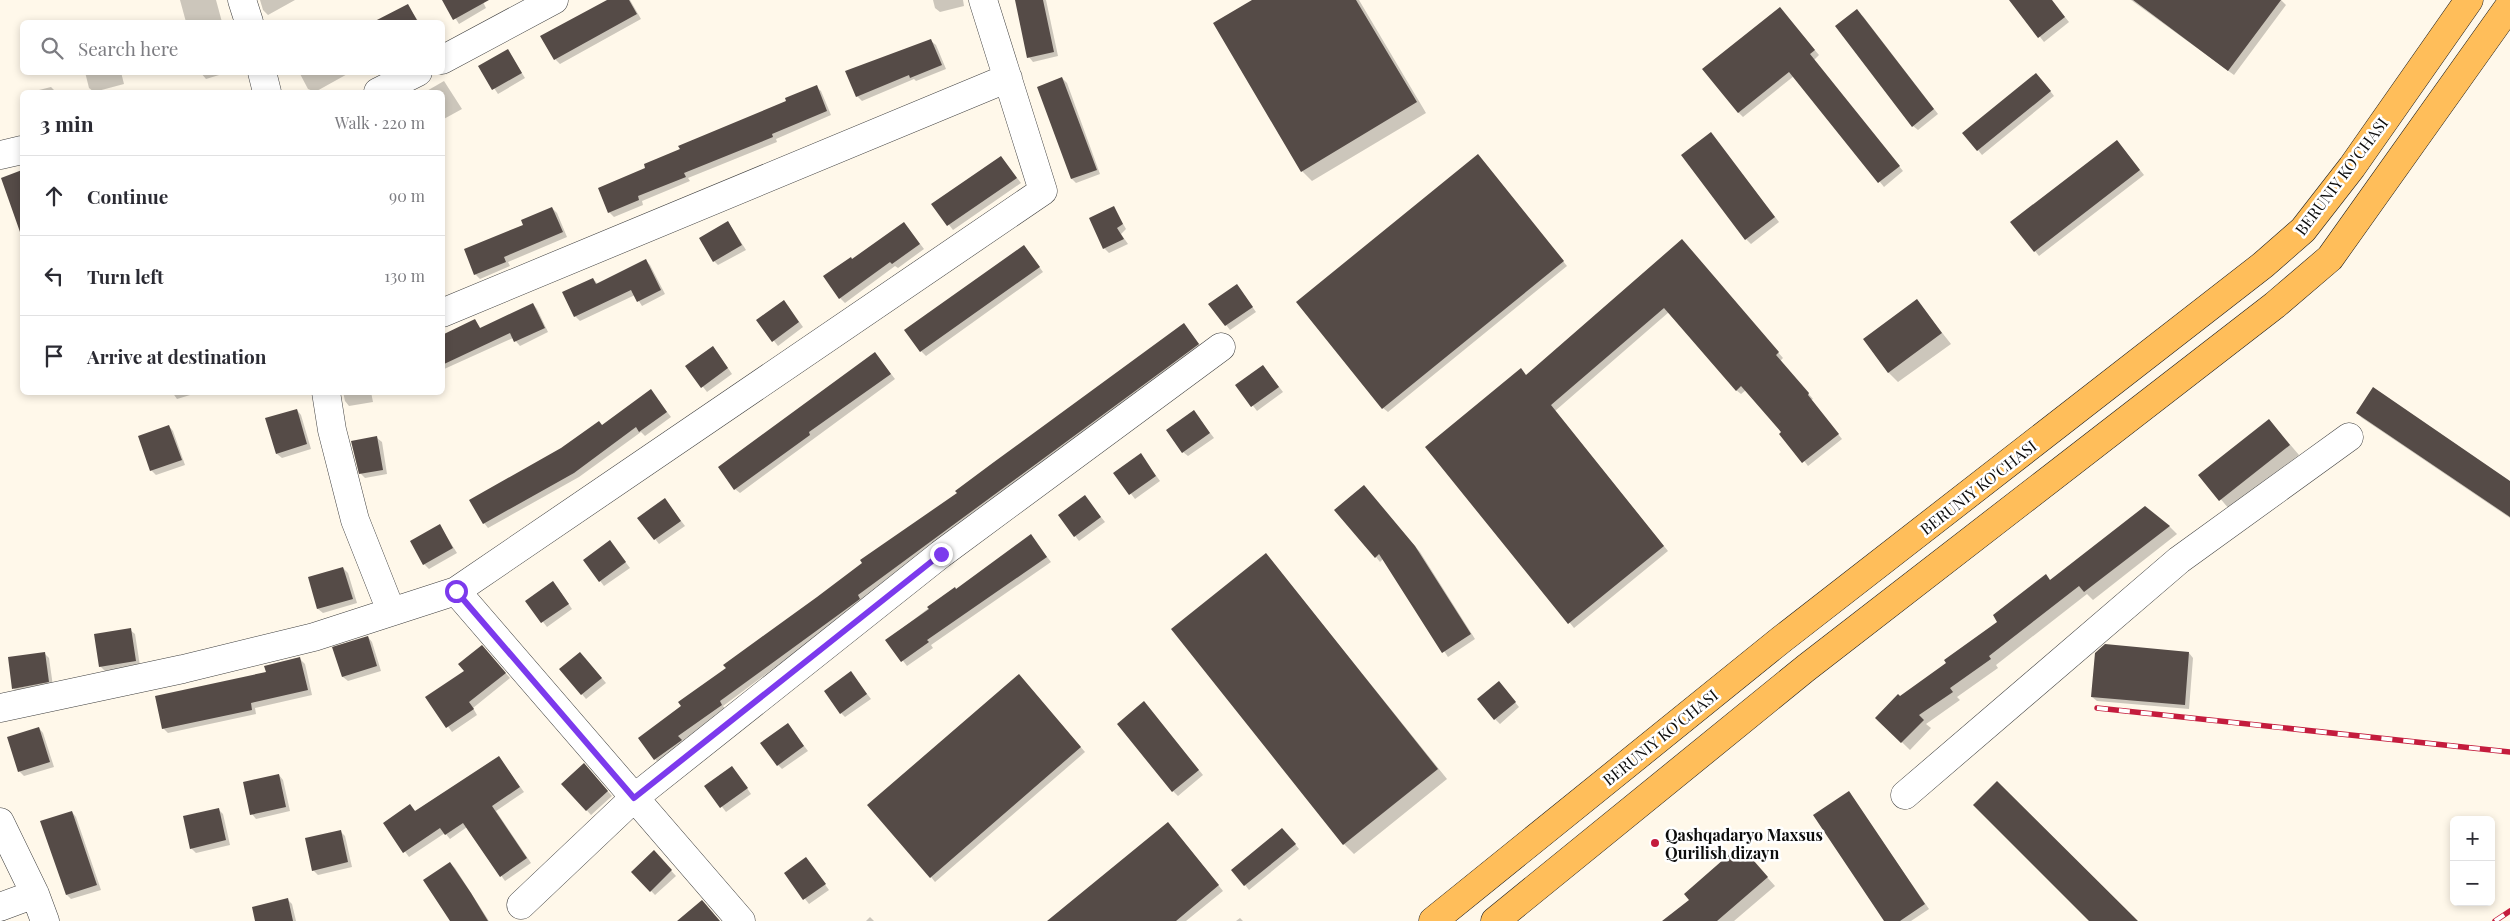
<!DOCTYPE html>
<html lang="en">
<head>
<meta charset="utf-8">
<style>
	:root { --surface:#fff; --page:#f2f2f3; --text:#2b2b33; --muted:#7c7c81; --line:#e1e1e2 }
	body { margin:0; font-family:"Playfair Display",serif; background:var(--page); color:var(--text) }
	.controls { position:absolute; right:15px; bottom:15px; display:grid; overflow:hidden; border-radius:8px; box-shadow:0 2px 8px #0003 }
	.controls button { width:45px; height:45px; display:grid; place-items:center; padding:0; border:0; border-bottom:1px solid var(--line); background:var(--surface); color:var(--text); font:25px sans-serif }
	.stop { position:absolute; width:15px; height:15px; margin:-11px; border:4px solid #7c3aed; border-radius:50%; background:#fff }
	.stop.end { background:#7c3aed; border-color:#fff; box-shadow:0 1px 5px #0008 }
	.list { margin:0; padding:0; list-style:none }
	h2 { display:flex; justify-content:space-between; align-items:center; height:65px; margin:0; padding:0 20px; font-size:21px }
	h2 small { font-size:16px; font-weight:400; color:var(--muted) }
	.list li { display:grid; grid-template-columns:32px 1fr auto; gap:15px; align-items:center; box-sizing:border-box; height:80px; padding:0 20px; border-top:1px solid var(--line) }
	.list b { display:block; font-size:19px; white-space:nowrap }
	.list em { font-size:16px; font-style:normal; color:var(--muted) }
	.icon { flex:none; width:28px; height:28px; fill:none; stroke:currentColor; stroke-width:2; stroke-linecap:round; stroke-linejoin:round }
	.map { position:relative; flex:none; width:2510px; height:921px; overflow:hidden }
	.search { position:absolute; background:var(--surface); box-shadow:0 2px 8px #0003; left:20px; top:20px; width:425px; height:55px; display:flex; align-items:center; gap:12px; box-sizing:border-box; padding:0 18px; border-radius:8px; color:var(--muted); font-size:19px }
	.panel { position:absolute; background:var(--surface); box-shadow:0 2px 8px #0003; left:20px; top:90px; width:425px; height:305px; border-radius:8px }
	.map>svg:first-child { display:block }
</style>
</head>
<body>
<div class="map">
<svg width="2510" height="921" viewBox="0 0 2510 921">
	<rect width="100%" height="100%" fill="#fff8ea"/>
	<path fill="#0003" d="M180 0H216L222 22H186Z
		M260 0H295L268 15 263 10Z
		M444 0H482L486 8 459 24Z
		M609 0H630L641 19 560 64 555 59Z
		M933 0H963L964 6 940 12 935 8Z
		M1016 0H1046L1058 56 1033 62 1029 57Z
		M1254 0H1359L1426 113 1312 181 1302 171Z
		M2011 0H2051L2069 22 2044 42Z
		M2131 0H2281L2286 5 2234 75Z
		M407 5 419 22H377Z
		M1784 13 1819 55 1814 60 1903 171 1884 187 1794 76 1743 117 1738 112Z
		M1862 15 1938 114 1918 130 1913 126Z
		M931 41 936 45 946 69 916 81 914 79 862 101 857 96Z
		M508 51 525 78 498 94 480 67Z
		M85 72H121L124 84 94 92 89 88Z
		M200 72H229L206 79Z
		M299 72H351L315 92 308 89Z
		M1062 78 1067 83 1100 174 1076 183 1072 179Z
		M2041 79 2054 96 1982 155 1978 150Z
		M444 81 462 109 442 120V92H425Z
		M51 87 56 92H31Z
		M816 87 821 91 831 115 776 139 777 142 688 178 690 181 642 201 643 205 614 217 609 212 647 169Z
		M1715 139 1779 222 1751 244 1746 239Z
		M2117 141 2144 175 2039 256 2035 251Z
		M1001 157 1021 183 953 230 933 204Z
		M1483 161 1567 266 1388 412 1383 408Z
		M22 171V212L18 213 2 179Z
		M552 208 557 213 567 237 508 262 510 266 480 279 475 274 524 225Z
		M1114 208 1126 229 1121 234 1128 244 1109 253 1104 248Z
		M728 222 746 250 718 265 714 261Z
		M908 228 924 249 898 268 895 266 845 303 840 298 853 260Z
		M1024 246 1043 272 926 356 921 351Z
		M1687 246 1783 358 1780 361 1813 399 1811 400 1842 439 1808 466 1783 433 1746 390 1741 394 1736 390 1669 312 1555 411 1668 551 1574 628 1426 447 1527 376Z
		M646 261 650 265 665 294 642 306 635 295 580 321 575 316 564 293 593 279 598 284Z
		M1241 291 1256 312 1230 330 1210 304Z
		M1917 301 1951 344 1898 382 1888 372Z
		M533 304 537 309 548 332 520 346 513 338 442 370V336L475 320 481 329Z
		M788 306 803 327 778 346 758 320Z
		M1184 325 1203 349 723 706 726 710 682 741 685 745 660 764 655 759 640 738 864 563Z
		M717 352 732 374 707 392 687 366Z
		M875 353 895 379 740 493 735 489Z
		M1267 371 1283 392 1257 411 1237 385Z
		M172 392H200L177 399Z
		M343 392H371L373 402 349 406 345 401Z
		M655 396 671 417 645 436 641 432 579 477 488 528 484 523 602 426Z
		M297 410 301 415 311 449 282 458 277 454Z
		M2357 413 2510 482V518L2362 418Z
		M1198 417 1214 438 1188 456 1183 452Z
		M2269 420 2299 455 2230 510 2200 475Z
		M169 426 173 431 185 465 156 475 151 470Z
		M377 438 382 442 387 474 365 478 361 474Z
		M1141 455 1160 481 1135 499 1115 473Z
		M1368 491 1420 552 1475 639 1448 657 1383 559 1380 562 1376 557Z
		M1085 497 1105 522 1079 541 1059 515Z
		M665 500 685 526 659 544 639 518Z
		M440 526 457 553 429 569 424 564Z
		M2169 526 2177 534 2093 600 2087 594 1996 665 1998 668 1957 697 1960 700 1926 724 1931 728 1910 750 1877 718 2051 581Z
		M1031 536 1051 562 931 645 933 648 907 666 887 640 955 588 956 590Z
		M610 542 630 568 604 586 584 560Z
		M1266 554 1447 779 1354 854 1344 844Z
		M343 568 348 573 357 603 323 613 318 609 309 578Z
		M557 587 572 609 547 627 527 601Z
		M130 630 135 634 140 666 105 671 100 666Z
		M368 637 372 642 381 671 348 681 343 677 334 648Z
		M486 651 510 678 473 708 477 715 452 732 427 698 466 671Z
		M44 653 49 658 53 686 18 693 14 689 9 658Z
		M2189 653 2193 658 2189 709 2097 701 2092 697Z
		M585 658 606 683 586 699 561 669Z
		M300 659 305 664 312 695 255 708 256 714 168 733 163 728 267 673Z
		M851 673 871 699 845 717 841 713Z
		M1023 680 1085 752 935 882 931 877Z
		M1503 688 1519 707 1500 724 1495 719Z
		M1149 708 1203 775 1178 796 1173 791Z
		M788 725 808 751 782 769 778 765Z
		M39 728 43 733 54 767 24 776 20 772 9 738Z
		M499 758 524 792 496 811 531 863 505 881 467 827 450 839 445 833 409 857 384 823 410 806 416 812Z
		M588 769 612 796 591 815 563 784Z
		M736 772 751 794 726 812 706 786Z
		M279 775 283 780 290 811 256 819 252 814Z
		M1848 792 1929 909 1911 921H1885Z
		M218 809 223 814 230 845 196 853 191 848Z
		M72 812 76 817 101 890 71 899 67 895Z
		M1173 828 1223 891 1186 921H1049Z
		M340 831 345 836 352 867 318 875 313 870Z
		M1287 834 1299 849 1249 890 1245 885Z
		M654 852 676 876 655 895 633 872Z
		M1747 855 1775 886 1734 921H1664Z
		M806 858 829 890 809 904 785 873Z
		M450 863 455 868 489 921H451Z
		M288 900 292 904 296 921H256Z
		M870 917 874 921H866Z
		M1240 918 1243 921H1236Z"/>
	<path fill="#554b47" d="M442 0H489L453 20Z
		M607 0H629L637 14 554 60 540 36Z
		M1015 0H1043L1054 52 1027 58Z
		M1252 0H1356L1417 102 1301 172 1213 23Z
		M2009 0H2052L2065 17 2038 38Z
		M2133 0H2281L2228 71Z
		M408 4 418 22H373Z
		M1780 7 1815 50 1810 54 1900 166 1878 183 1789 72 1738 113 1702 69Z
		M1857 9 1934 109 1912 127 1835 26Z
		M931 39 942 65 910 78 909 75 856 97 845 71Z
		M508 49 522 73 492 90 478 66Z
		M2036 73 2051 91 1977 151 1962 133Z
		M1062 77 1097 170 1071 179 1037 87Z
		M817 85 827 111 772 134 773 137 684 173 686 177 638 196 639 200 608 213 598 188 645 168 644 164 680 149 678 146 786 101 785 98Z
		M1711 132 1775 217 1745 240 1681 155Z
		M2117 140 2140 170 2034 252 2010 222Z
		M1478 154 1564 261 1382 409 1296 302Z
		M1001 156 1017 178 947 226 931 204Z
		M22 170V232H20L1 178Z
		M1114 206 1123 224 1117 228 1124 239 1103 249 1089 218Z
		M552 207 563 232 504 257 506 262 474 275 464 249 523 225 521 220Z
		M728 221 742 245 713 262 699 238Z
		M904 222 920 244 892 264 890 262 839 299 823 276 851 257 852 259Z
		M1682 239 1779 352 1776 355 1809 393 1808 395 1839 434 1802 463 1779 434 1781 432 1741 386 1736 391 1664 308 1551 405 1664 546 1568 624 1425 447 1521 368 1526 375Z
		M1024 245 1040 267 920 352 904 330Z
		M646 259 661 290 637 302 631 290 574 317 562 292 593 278 596 284Z
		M1237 284 1253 307 1225 326 1208 304Z
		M1917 299 1942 333 1888 373 1863 339Z
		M784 300 799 322 772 342 756 320Z
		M533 303 545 328 514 342 510 333 442 365V335L475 319 480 328Z
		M1184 323 1199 344 858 595 860 599 720 701 722 705 678 736 682 740 654 760 638 738 681 706 678 702 726 668 723 665 817 597 862 563 860 560 957 493 955 491 994 462Z
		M713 346 728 368 701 388 685 366Z
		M875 352 891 374 809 432 810 435 734 490 718 467Z
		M1263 365 1279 387 1251 407 1235 385Z
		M2373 387 2510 481V517L2356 413Z
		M651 389 667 412 639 432 636 427 574 473 483 524 469 500 561 448 599 421 602 425Z
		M297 409 307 444 276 454 265 418Z
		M1194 410 1210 433 1182 453 1166 430Z
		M2269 419 2290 445 2219 501 2198 475Z
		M169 425 182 460 150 471 138 436Z
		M377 436 383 470 359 474 351 441Z
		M1141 453 1156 476 1129 495 1113 473Z
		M1364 485 1415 546 1471 634 1442 653 1379 554 1375 558 1334 510Z
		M1085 495 1101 517 1074 537 1058 515Z
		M665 498 681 521 654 540 637 518Z
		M2145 506 2170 526 2084 592 2079 586 1989 656 1991 659 1950 688 1953 692 1919 715 1924 720 1901 743 1875 718 1898 694 1900 696 1946 663 1944 660 1997 622 1993 615 2046 574 2050 580Z
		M440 524 453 548 423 565 410 541Z
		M1031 534 1047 557 927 640 929 642 901 662 885 640 929 609 927 607 955 587 956 589Z
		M610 540 626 562 599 582 583 560Z
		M1266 553 1438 769 1343 845 1171 629Z
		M343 567 353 599 317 609 308 577Z
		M553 581 569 604 541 623 525 601Z
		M131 628 136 661 99 667 94 634Z
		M368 636 377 666 342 677 332 647Z
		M2105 644 2189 652 2185 705 2091 697 2095 653Z
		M482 645 506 673 469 702 474 709 446 728 425 697 464 671 458 664Z
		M45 652 49 682 12 689 8 657Z
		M580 652 602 678 581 695 559 669Z
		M300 657 308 690 251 703 252 710 162 729 155 696 266 672 264 666Z
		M851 671 867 694 840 714 824 691Z
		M1019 674 1081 747 930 878 867 805Z
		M1499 681 1516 702 1494 720 1477 699Z
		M1144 701 1199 770 1172 792 1117 724Z
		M788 723 804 746 777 766 760 743Z
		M39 727 50 762 18 772 7 737Z
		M499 756 520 787 492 806 527 858 500 877 463 823 445 835 440 828 403 853 383 823 410 804 415 811Z
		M584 763 608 791 586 811 561 784Z
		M732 766 748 788 720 808 704 786Z
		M279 774 286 807 250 815 243 782Z
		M1997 781 2138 921H2089L1973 805Z
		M1849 791 1925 904 1900 921H1884L1813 815Z
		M219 808 226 840 190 849 183 816Z
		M72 811 97 885 66 895 40 821Z
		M1168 822 1219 885 1176 921H1047Z
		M1282 828 1296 844 1244 886 1231 870Z
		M341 830 348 862 312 871 305 838Z
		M1740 845 1768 877 1717 921H1662L1689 900 1684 894Z
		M654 850 672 870 650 892 631 872Z
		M806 857 826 884 803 900 784 873Z
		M450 862 471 893 488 921H450L423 880Z
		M288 898 293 921H255L252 907Z
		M702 900 720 921H677Z"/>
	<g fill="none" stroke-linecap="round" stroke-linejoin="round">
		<g stroke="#3f3f3f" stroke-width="29">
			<path id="minor" d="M242 0 249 22
				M442 60 554 0
				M262 72 267 92
				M378 92 418 72
				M0 155 22 150
				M442 313 1008 78
				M326 392 332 430 355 520 391 611
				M456 591 741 921
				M0 708 183 669 314 637 456 591 1043 191 983 0
				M1905 795 2179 560 2349 437
				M0 822 35 894 45 921
				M521 905 634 798 941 554 1221 347
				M0 907 35 894"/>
		</g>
		<g stroke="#1d1d1d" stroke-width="29">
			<path id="major" d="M1433 921 1782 639 2263 265 2303 230 2352 167 2469 0
				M1495 921 1806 668 2275 305 2330 258 2510 5"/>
		</g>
		<use href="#minor" stroke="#fff" stroke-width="28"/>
		<use href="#major" stroke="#ffbe5a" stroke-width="28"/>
		<g stroke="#c41c3d" stroke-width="5.5">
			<path id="rail" d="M2097 708 2510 752
				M2495 921 2510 911"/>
		</g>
		<use href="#rail" stroke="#fff" stroke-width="4" stroke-dasharray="11" stroke-linecap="butt"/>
	</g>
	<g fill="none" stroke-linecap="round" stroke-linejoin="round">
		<path stroke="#7c3aed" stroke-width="6" d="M456 591 634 798 941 554"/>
	</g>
	<circle fill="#c41c3d" stroke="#fff" stroke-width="2" cx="1655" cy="843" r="5"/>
	<g text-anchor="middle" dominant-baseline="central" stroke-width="5" stroke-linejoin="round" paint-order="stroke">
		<g font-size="16" fill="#0c0c0c" stroke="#fff">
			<text transform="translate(2341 176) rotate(-53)">BERUNIY KO'CHASI</text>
			<text transform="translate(1978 487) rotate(-38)">BERUNIY KO'CHASI</text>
			<text transform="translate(1660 737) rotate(-39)">BERUNIY KO'CHASI</text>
		</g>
		<g font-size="16" font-weight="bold" fill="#0c0c0c" stroke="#fff" text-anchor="start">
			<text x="1665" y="834">Qashqadaryo Maxsus<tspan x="1665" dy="18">Qurilish dizayn</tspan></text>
		</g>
	</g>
</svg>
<div class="controls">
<button>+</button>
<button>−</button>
</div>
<div class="stop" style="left:456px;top:591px"></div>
<div class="stop end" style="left:941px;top:554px"></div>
<div class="search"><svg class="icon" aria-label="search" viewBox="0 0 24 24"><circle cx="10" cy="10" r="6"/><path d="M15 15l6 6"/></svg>Search here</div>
<section class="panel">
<h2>3 min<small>Walk · 220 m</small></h2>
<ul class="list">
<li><svg class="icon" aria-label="ahead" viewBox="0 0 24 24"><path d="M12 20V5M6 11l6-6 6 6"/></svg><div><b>Continue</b></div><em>90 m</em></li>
<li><svg class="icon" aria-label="left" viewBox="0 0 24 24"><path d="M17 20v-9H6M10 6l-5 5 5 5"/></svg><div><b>Turn left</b></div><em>130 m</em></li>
<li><svg class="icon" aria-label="arrive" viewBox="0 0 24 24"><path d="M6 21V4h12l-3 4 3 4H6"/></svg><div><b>Arrive at destination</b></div></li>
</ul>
</section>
</div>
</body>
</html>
